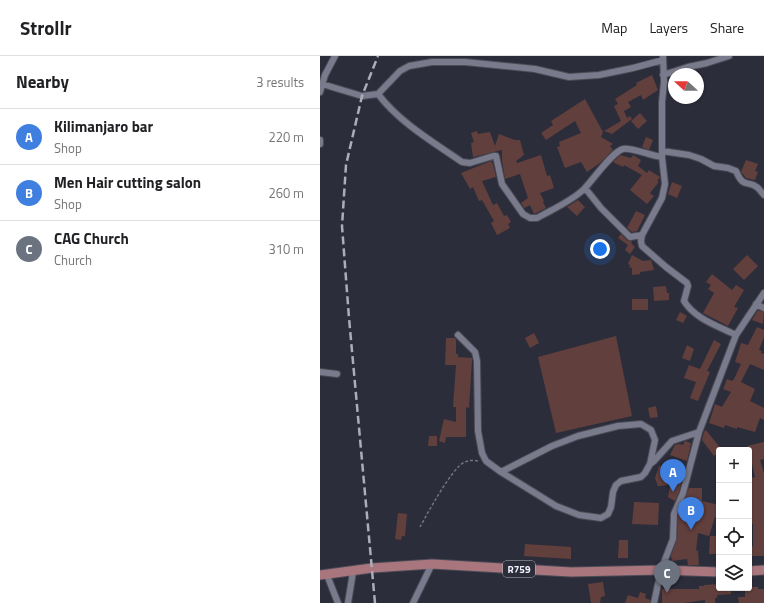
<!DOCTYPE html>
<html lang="en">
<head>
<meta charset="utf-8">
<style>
	:root { --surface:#fff; --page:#f6f6f6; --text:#202124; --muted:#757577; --line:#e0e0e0; --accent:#0b8043 }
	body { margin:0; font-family:"Titillium Web",sans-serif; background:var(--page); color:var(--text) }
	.controls { position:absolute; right:12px; bottom:12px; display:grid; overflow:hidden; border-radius:4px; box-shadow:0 1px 3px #0004 }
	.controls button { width:36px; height:36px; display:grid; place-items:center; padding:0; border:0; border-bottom:1px solid var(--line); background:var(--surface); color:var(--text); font:20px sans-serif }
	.compass { position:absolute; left:348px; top:12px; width:36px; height:36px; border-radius:50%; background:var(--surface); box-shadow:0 1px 3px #0004; rotate:291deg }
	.you { position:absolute; left:280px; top:193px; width:14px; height:14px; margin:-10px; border:3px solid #fff; border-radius:50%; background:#1a73e8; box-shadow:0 0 0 6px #1a73e833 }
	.badge { display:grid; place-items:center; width:26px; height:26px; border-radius:50%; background:var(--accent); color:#fff; font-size:13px; font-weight:700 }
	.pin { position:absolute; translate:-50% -33px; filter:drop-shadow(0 1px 2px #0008) }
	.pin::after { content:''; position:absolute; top:21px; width:14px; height:12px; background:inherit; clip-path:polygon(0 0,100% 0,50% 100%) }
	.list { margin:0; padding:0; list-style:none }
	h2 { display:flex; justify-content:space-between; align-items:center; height:52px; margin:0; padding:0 16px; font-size:17px }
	h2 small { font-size:13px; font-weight:400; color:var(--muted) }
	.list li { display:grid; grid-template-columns:26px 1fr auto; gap:12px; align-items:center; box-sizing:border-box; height:56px; padding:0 16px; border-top:1px solid var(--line) }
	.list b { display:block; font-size:15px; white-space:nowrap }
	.list p { margin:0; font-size:13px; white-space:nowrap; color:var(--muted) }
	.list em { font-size:13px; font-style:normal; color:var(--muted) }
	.icon { flex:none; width:22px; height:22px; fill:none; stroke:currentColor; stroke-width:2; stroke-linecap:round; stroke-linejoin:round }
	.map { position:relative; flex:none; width:444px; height:547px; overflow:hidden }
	header { display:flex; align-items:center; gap:24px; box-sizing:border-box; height:56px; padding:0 20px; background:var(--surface); border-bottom:1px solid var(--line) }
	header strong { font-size:19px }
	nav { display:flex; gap:22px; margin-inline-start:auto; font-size:14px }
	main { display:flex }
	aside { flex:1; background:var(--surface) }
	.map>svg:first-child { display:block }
</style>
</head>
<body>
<header>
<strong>Strollr</strong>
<nav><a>Map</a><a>Layers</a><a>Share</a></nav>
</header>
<main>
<aside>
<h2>Nearby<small>3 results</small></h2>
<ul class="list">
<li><span class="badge" style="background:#3f7fe0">A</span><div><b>Kilimanjaro bar</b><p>Shop</p></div><em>220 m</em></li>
<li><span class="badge" style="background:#3f7fe0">B</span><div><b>Men Hair cutting salon</b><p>Shop</p></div><em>260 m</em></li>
<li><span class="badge" style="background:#6b7280">C</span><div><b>CAG Church</b><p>Church</p></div><em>310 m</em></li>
</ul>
</aside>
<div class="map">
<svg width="444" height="547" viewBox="0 0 444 547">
	<rect width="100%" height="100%" fill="#2c2d3a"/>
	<path fill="#613f3d" d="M332 19 338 34 323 44 321 39 308 46 311 51 304 55 307 62 310 60 312 63 292 78 284 75 301 65 294 50 298 48 295 43 317 29 316 27Z
		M265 43 283 76 281 81 293 88 290 90 293 94 280 107 267 116 261 106 245 112 237 91 240 90 239 86 261 77 255 65 226 84 221 77 233 69 231 65Z
		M320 57 327 65 318 73 311 65Z
		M157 75 158 78 170 76 175 90 179 78 195 84H200L204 99 196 105 197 107 221 99 227 120 230 119 234 132 220 137 224 145 223 146 226 152 214 158 210 149 204 152 201 147 208 142 200 118 185 123 182 105V94L153 101 151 87 154 86 151 77Z
		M326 81 333 84 329 94 322 91Z
		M300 99 311 102 313 99 321 104 318 110 327 117 329 114 340 121 337 125 339 126 330 137 334 140 327 148 310 134 322 119 304 109 303 111 293 106Z
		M426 104 438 108 435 115 438 116 435 124 426 122 421 116Z
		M171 105 173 108 176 121 162 125 173 149 177 147 184 160 187 159 191 166 188 168 190 172 177 179 171 167 174 165 162 144 159 145 153 131 150 133 141 117Z
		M352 126 362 130 357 142 348 138Z
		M258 144 265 151 257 160 247 151Z
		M316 155 325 159 317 175 312 176 307 172Z
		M301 178 308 185H312L311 187 315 191 310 198 305 194 308 189 298 182Z
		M312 199 323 205 331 204 334 214 320 216V218L312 219V212L309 211 310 209 308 208Z
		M427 199 438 210 424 224 413 213Z
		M392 218 412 234 416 229 424 234 414 251 418 252 408 270 383 257 394 237 388 233 391 229 386 226Z
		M346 230 347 237H349V244L334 245 333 231Z
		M312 243H328V254H312Z
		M438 254 444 256 443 268 432 264Z
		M360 256 367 260 363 267 356 264Z
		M437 271 444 274V281L439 294 442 295 441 297 444 298V314L430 308 421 326 435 333 430 345 444 352V364L440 362 435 376 417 371V373L405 369 404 372 389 367 395 348 402 351 411 336 403 333 407 323 412 325 414 323 421 308 415 306 421 287 428 289Z
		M214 277 219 287 210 292 205 282Z
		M296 280 312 360 236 377 218 301Z
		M126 282H135L136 284V298H138V301L152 302V304L149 352 146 351V381H126L125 387 119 385 124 363 136 366V351H133L136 309H125Z
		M394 284 401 288 387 315 390 316 378 345 370 342 376 326 364 322 369 309 380 313Z
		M367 289 374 293 370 305 362 302Z
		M336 350 338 361 330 362 328 352Z
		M386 374 402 394H399V396L394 400 382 384 384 376Z
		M109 380H117V390H108Z
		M365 385 371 387 367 405 350 399 355 389 358 388 363 389Z
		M444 386V403L440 404 444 417V500H429V491L433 490V468L431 467V461H429V423L435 421 429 394 427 390Z
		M339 410 365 411 359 436 355 445 348 441 350 429 338 430 335 422Z
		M369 432H382V445L399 449 397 462 395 461 389 480 378 477 376 495 378 494 379 509H368L367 503 352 505 351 500 357 483 358 459Z
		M314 446 339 447 338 469 312 468Z
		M78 457 87 458 85 480H82L81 484 75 483Z
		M390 480H399V498H389Z
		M299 484H308V502H298Z
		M205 488 251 491V503L204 500Z
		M283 526 285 540 281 541 280 547H271L268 528Z
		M399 528V532H411V538L397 539V542H395V547H385V544L364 547H342V533H379V530H384V529Z
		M430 531H438V533H444V547H419L418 541H425V534H430Z
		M320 536 326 538 325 542 330 544V547H305L308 539 318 542Z"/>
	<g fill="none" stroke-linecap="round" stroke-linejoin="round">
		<g stroke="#4a4b56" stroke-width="8">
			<path id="minor" d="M343 0 344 26 342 46V101L345 128 342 142 322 179 321 185 322 190 346 211 367 227 368 230 364 245C375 263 398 270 416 279
				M343 19 368 11 387 7 409 0
				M2 28 42 40 58 38 80 15 89 10 112 6H145L215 13 249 21 279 19 313 12 343 4
				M0 36 5 19 15 0
				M58 38C79 66 113 86 142 106L150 107 173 100H176L182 128 203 158 210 162H217C233 153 252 145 264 133 273 124 292 96 303 93 311 91 331 100 342 101
				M0 84V88
				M342 95 369 99 381 103 394 110 408 112 416 115C424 134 428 123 438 132 440 134 442 137 444 139
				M265 132 281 152 310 181 322 179
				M436 248 444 252
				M138 279 155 296 157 305 158 375 162 397 166 405 181 416 236 450 259 459 281 462 288 458 291 451 293 436 296 429 301 425 321 421 325 417 330 408 334 405 352 385 379 376
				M0 316 17 318
				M181 416 232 390 258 380 298 370 321 368 331 374 335 384 330 408
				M7 519 18 547
				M28 547 33 516
				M93 547 112 508
				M334 547 341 514 353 483 354 458 363 437 379 376 416 279 444 237"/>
		</g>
		<g stroke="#4a4b56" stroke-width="11">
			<path id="primary" d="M429 515 444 514
				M0 519 52 512 112 508 251 516 341 514 399 516"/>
		</g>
		<path stroke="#72737f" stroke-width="1.5" stroke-dasharray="3 2" stroke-linecap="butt" d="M100 471C107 458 131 414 143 407 148 404 153 404 158 405"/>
		<use href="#minor" stroke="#797a8b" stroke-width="6"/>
		<use href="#primary" stroke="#aa767e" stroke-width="9"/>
		<path stroke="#acadb8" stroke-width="2.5" stroke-dasharray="8 4" stroke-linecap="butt" d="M55 547 29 262 22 170 26 109 42 40 58 0"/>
	</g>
	<g text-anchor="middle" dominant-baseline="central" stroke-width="3" stroke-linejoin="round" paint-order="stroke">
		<rect fill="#2c2d3a" stroke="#b7b8c2" stroke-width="1" x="183" y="505" width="32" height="16" rx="3"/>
		<g font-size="10" font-weight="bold" fill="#f3f4fd">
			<text x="199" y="513">R759</text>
		</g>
	</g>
</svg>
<div class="controls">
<button>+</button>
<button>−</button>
<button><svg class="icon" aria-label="locate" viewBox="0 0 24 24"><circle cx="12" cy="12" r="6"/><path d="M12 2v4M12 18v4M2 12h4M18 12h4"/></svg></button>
<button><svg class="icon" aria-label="layers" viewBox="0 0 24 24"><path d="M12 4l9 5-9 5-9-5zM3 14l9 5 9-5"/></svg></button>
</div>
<svg class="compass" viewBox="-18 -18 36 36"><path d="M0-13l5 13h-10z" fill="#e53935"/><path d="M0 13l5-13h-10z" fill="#757577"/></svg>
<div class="you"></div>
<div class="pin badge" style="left:353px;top:436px;background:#3f7fe0">A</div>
<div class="pin badge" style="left:371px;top:474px;background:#3f7fe0">B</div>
<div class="pin badge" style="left:347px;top:537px;background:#6b7280">C</div>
</div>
</main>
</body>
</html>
